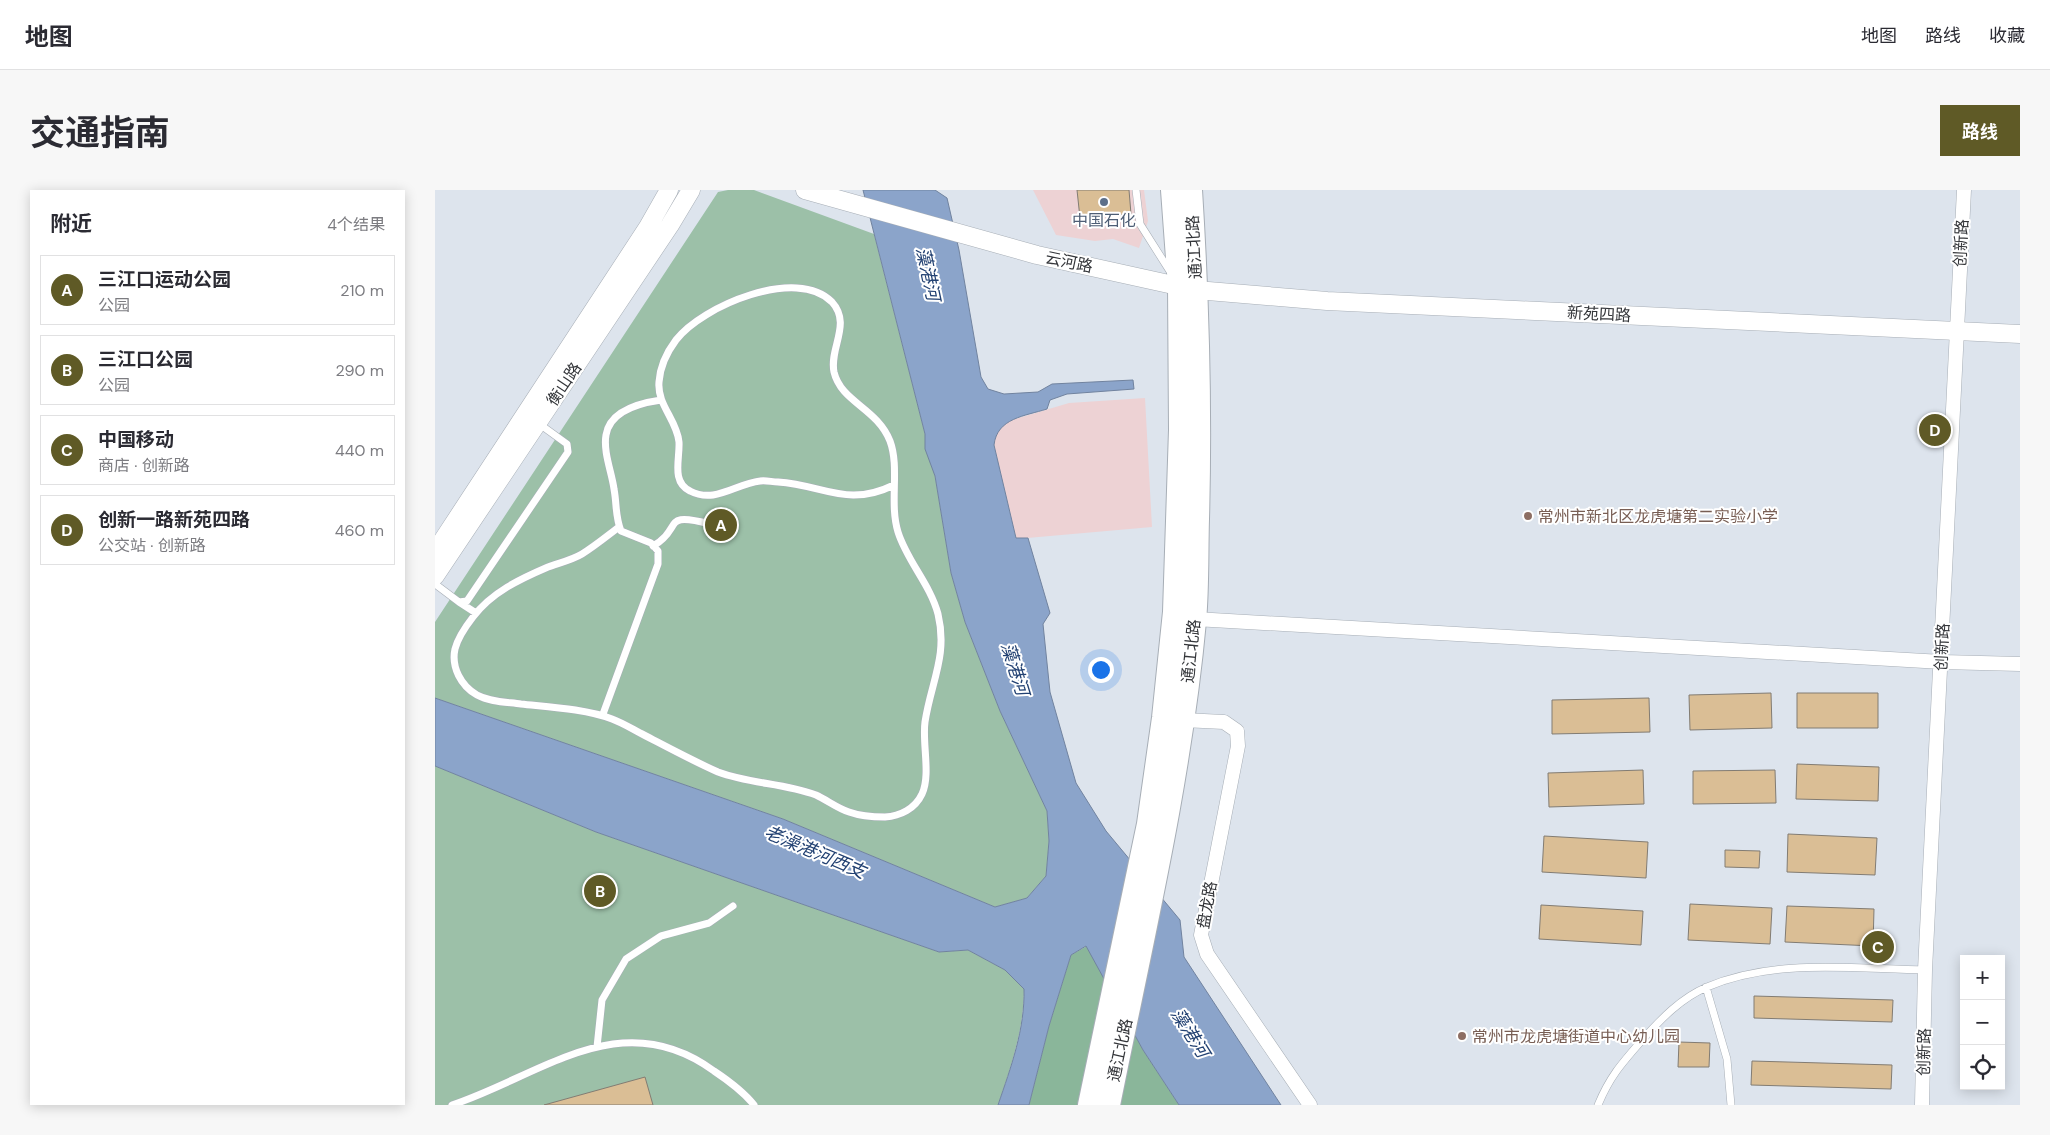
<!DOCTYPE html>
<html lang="zh">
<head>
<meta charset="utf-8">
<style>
	:root { --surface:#fff; --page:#f7f7f7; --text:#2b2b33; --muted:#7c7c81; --line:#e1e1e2; --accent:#5f5a26 }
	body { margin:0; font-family:"DM Sans","Noto Sans SC",sans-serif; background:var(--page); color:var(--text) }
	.controls { position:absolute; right:15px; bottom:15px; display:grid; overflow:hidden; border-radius:0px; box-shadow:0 2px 12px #0003 }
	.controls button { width:45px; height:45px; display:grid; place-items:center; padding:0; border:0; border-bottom:1px solid var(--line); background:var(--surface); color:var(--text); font:25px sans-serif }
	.you { position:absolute; left:665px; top:479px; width:18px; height:18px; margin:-12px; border:4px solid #fff; border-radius:50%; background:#1a73e8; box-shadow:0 0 0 8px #1a73e833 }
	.badge { display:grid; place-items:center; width:32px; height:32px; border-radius:50%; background:var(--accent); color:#fff; font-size:16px; font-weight:700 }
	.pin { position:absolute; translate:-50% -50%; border:2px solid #fff; box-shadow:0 1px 5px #0006 }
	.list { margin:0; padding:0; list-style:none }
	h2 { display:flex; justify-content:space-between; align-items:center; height:65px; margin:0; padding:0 20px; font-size:21px }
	h2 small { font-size:16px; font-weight:400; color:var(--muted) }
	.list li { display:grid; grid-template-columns:32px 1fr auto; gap:15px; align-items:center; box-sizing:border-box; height:70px; margin:0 10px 10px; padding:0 10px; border:1px solid var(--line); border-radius:0px }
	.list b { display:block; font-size:19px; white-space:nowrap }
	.list p { margin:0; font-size:16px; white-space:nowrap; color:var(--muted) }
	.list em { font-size:16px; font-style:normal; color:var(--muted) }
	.icon { flex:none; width:28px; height:28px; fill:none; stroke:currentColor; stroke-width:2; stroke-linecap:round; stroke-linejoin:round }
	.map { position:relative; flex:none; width:1585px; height:915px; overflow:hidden; border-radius:0px }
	header { display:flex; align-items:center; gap:30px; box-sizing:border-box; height:70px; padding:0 25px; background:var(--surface); border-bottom:1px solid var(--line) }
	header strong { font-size:24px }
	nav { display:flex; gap:28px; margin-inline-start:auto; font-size:18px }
	.intro { display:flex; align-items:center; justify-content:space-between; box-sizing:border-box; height:120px; padding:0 30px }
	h1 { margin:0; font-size:35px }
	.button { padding:12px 22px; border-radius:0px; background:var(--accent); color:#fff; font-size:18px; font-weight:700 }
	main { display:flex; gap:30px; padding:0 30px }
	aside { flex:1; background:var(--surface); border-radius:0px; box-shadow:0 2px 12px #0003 }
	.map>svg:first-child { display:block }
</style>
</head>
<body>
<header>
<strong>地图</strong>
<nav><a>地图</a><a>路线</a><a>收藏</a></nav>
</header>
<div class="intro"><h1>交通指南</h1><a class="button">路线</a></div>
<main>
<aside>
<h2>附近<small>4个结果</small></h2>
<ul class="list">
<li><span class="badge">A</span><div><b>三江口运动公园</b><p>公园</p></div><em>210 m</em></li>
<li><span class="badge">B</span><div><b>三江口公园</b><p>公园</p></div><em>290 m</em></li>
<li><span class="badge">C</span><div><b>中国移动</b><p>商店 · 创新路</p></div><em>440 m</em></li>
<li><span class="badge">D</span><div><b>创新一路新苑四路</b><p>公交站 · 创新路</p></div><em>460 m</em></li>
</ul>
</aside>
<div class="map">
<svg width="1585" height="915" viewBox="0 0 1585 915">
	<rect width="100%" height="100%" fill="#dde4ed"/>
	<path fill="#edd2d4" d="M598 0H709L713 31 704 58 678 49 660 51 621 45Z
		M710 208 717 337 581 349 559 255 560 245 565 238 573 231 634 213Z"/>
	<path fill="#9cc0a8" d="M293 0H319L439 44 490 244 500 286 516 383 530 432 565 521 612 621 614 651 611 686 592 708 560 717 348 629 0 508V432L283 2Z
		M0 576 161 642 504 762 533 760 570 780 589 799C589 839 576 877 563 915H0Z"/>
	<path fill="#8ab69a" d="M652 756 708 860 744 915H594L614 836 636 765Z"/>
	<path fill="#8ba4ca" stroke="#71839f" d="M428 0H500L512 8 524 60 546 187 553 199 569 204 603 202 617 194 698 190 699 199 632 204 615 210 612 219C590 226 562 228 559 255L581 348H593L615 423 608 434 615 502 641 593 671 641 745 730 749 767 846 915H744L708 860 651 756 636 765 614 836 594 915H563C576 877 590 839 589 799L570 780 533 760 504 762 161 642 0 576V508L348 629 560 717 592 708 611 686 614 651 612 621 565 521 530 432 516 383 500 286 490 259V244Z"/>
	<path fill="#dabe95" stroke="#827c73" d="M642 0H694L696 24 645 28Z
		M1336 503 1337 538 1255 540 1254 505Z
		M1362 503H1443V538H1362Z
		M1214 508 1215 542 1117 544V510Z
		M1362 574 1444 577 1443 611 1361 609Z
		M1208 580 1209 614 1114 617 1113 583Z
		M1340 580 1341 613 1258 614V581Z
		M1353 644 1442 648 1440 685 1352 682Z
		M1109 646 1213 652 1211 688 1107 682Z
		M1290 660 1325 661 1324 678 1290 677Z
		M1255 714 1337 718 1335 754 1253 750Z
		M1106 715 1208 721 1206 755 1104 749Z
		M1352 716 1439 719 1438 756 1350 752Z
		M1319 806 1458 810 1457 832 1319 828Z
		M1244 852 1275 853 1274 877H1243Z
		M1317 871 1457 875 1456 899 1316 895Z
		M210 887 218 915H109Z"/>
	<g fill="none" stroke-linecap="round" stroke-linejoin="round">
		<g stroke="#a7aeb6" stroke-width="8">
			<path id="service" d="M701 0 705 34 736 83
				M184 337C172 346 160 356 147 364 137 370 124 373 113 377 85 389 57 402 38 427 31 436 23 447 20 459 16 477 26 496 42 505 55 512 72 512 86 514 114 517 151 519 177 529 188 533 199 540 209 545 234 558 258 571 283 582 315 594 349 593 381 605 392 610 402 618 414 622 425 626 438 627 450 627 465 626 480 619 487 604 496 585 487 553 490 532 496 492 513 466 503 424 495 394 472 371 463 342 454 313 465 278 455 251 442 218 406 212 399 182 394 158 417 134 397 112 362 76 267 116 241 150 232 162 225 177 224 192 222 215 242 230 244 252 245 269 236 292 255 301 280 314 300 294 325 291 331 290 337 292 343 292 389 295 412 318 459 295
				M218 356C249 338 225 321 275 334
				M0 394 24 412 32 411 133 262 132 254 103 233
				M24 412 41 423
				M168 524 223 374V361L216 353 186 341C180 326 182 315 179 299 177 283 168 262 171 245 175 220 205 213 226 210
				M1271 797 1292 869 1296 915
				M162 857 167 810 191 769 226 746 274 733 298 716
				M17 915C107 885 186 813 279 881 294 891 308 901 319 915
				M1163 915C1175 886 1187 873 1208 849 1226 829 1246 808 1272 797 1340 768 1418 779 1490 780"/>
		</g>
		<g stroke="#a7aeb6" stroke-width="15">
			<path id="minor" d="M760 429 1507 472 1585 474
				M748 530 789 532 802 541 803 556 766 745 772 764 875 915
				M1487 915 1490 780 1529 0"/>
		</g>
		<g stroke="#a7aeb6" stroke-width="19">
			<path id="tertiary" d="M370 0 602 65 761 100 892 111 1585 144
				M0 362 213 37 234 0
				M0 386 235 35 256 0"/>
		</g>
		<g stroke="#a7aeb6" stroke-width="24">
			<path id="primary" d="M654 915 713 634 728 528 739 422 745 240 744 95 737 0
				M674 915C706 755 745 595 760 431 763 398 762 363 763 329 766 219 763 110 756 0"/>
		</g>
		<use href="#service" stroke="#fff" stroke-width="7"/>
		<use href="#minor" stroke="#fff" stroke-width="14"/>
		<use href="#tertiary" stroke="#fff" stroke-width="18"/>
		<use href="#primary" stroke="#fff" stroke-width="22"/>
	</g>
	<circle fill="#5c6f8a" stroke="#fff" stroke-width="2" cx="669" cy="12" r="5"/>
	<g fill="#8d6e63" stroke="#fff" stroke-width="2">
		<circle cx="1093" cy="326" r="5"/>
		<circle cx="1027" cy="846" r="5"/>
	</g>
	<g text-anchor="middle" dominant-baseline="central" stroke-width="4" stroke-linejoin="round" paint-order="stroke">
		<g font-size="16" fill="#4e5e75" stroke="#fff">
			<text x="669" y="30">中国石化</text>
		</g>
		<g font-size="16" fill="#34363a" stroke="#fff">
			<text transform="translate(1526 53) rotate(-87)">创新路</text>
			<text transform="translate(759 57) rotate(-93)">通江北路</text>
			<text transform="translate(634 72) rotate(12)">云河路</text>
			<text transform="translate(1164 124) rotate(3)">新苑四路</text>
			<text transform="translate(129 194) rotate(-56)">衡山路</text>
			<text transform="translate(1507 457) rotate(-87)">创新路</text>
			<text transform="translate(756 461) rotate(-84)">通江北路</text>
			<text transform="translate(772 715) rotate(-80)">盘龙路</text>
			<text transform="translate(685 860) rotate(-78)">通江北路</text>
			<text transform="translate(1489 862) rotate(-89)">创新路</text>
		</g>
		<g font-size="16" fill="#785e54" stroke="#fff" text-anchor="start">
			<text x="1103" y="326">常州市新北区龙虎塘第二实验小学</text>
			<text x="1037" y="846">常州市龙虎塘街道中心幼儿园</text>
		</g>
		<g font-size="18" font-style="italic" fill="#224172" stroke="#fff">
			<text transform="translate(493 84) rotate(78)">藻港河</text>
			<text transform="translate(580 479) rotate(73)">藻港河</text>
			<text transform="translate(380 662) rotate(23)">老澡港河西支</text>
			<text transform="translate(755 843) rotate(58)">藻港河</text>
		</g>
	</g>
</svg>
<div class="controls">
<button>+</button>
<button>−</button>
<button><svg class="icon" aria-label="locate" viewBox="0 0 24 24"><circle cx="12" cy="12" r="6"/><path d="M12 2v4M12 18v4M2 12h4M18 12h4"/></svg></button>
</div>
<div class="you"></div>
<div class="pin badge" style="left:286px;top:335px">A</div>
<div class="pin badge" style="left:165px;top:701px">B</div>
<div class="pin badge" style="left:1443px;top:757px">C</div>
<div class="pin badge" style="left:1500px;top:240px">D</div>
</div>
</main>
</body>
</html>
